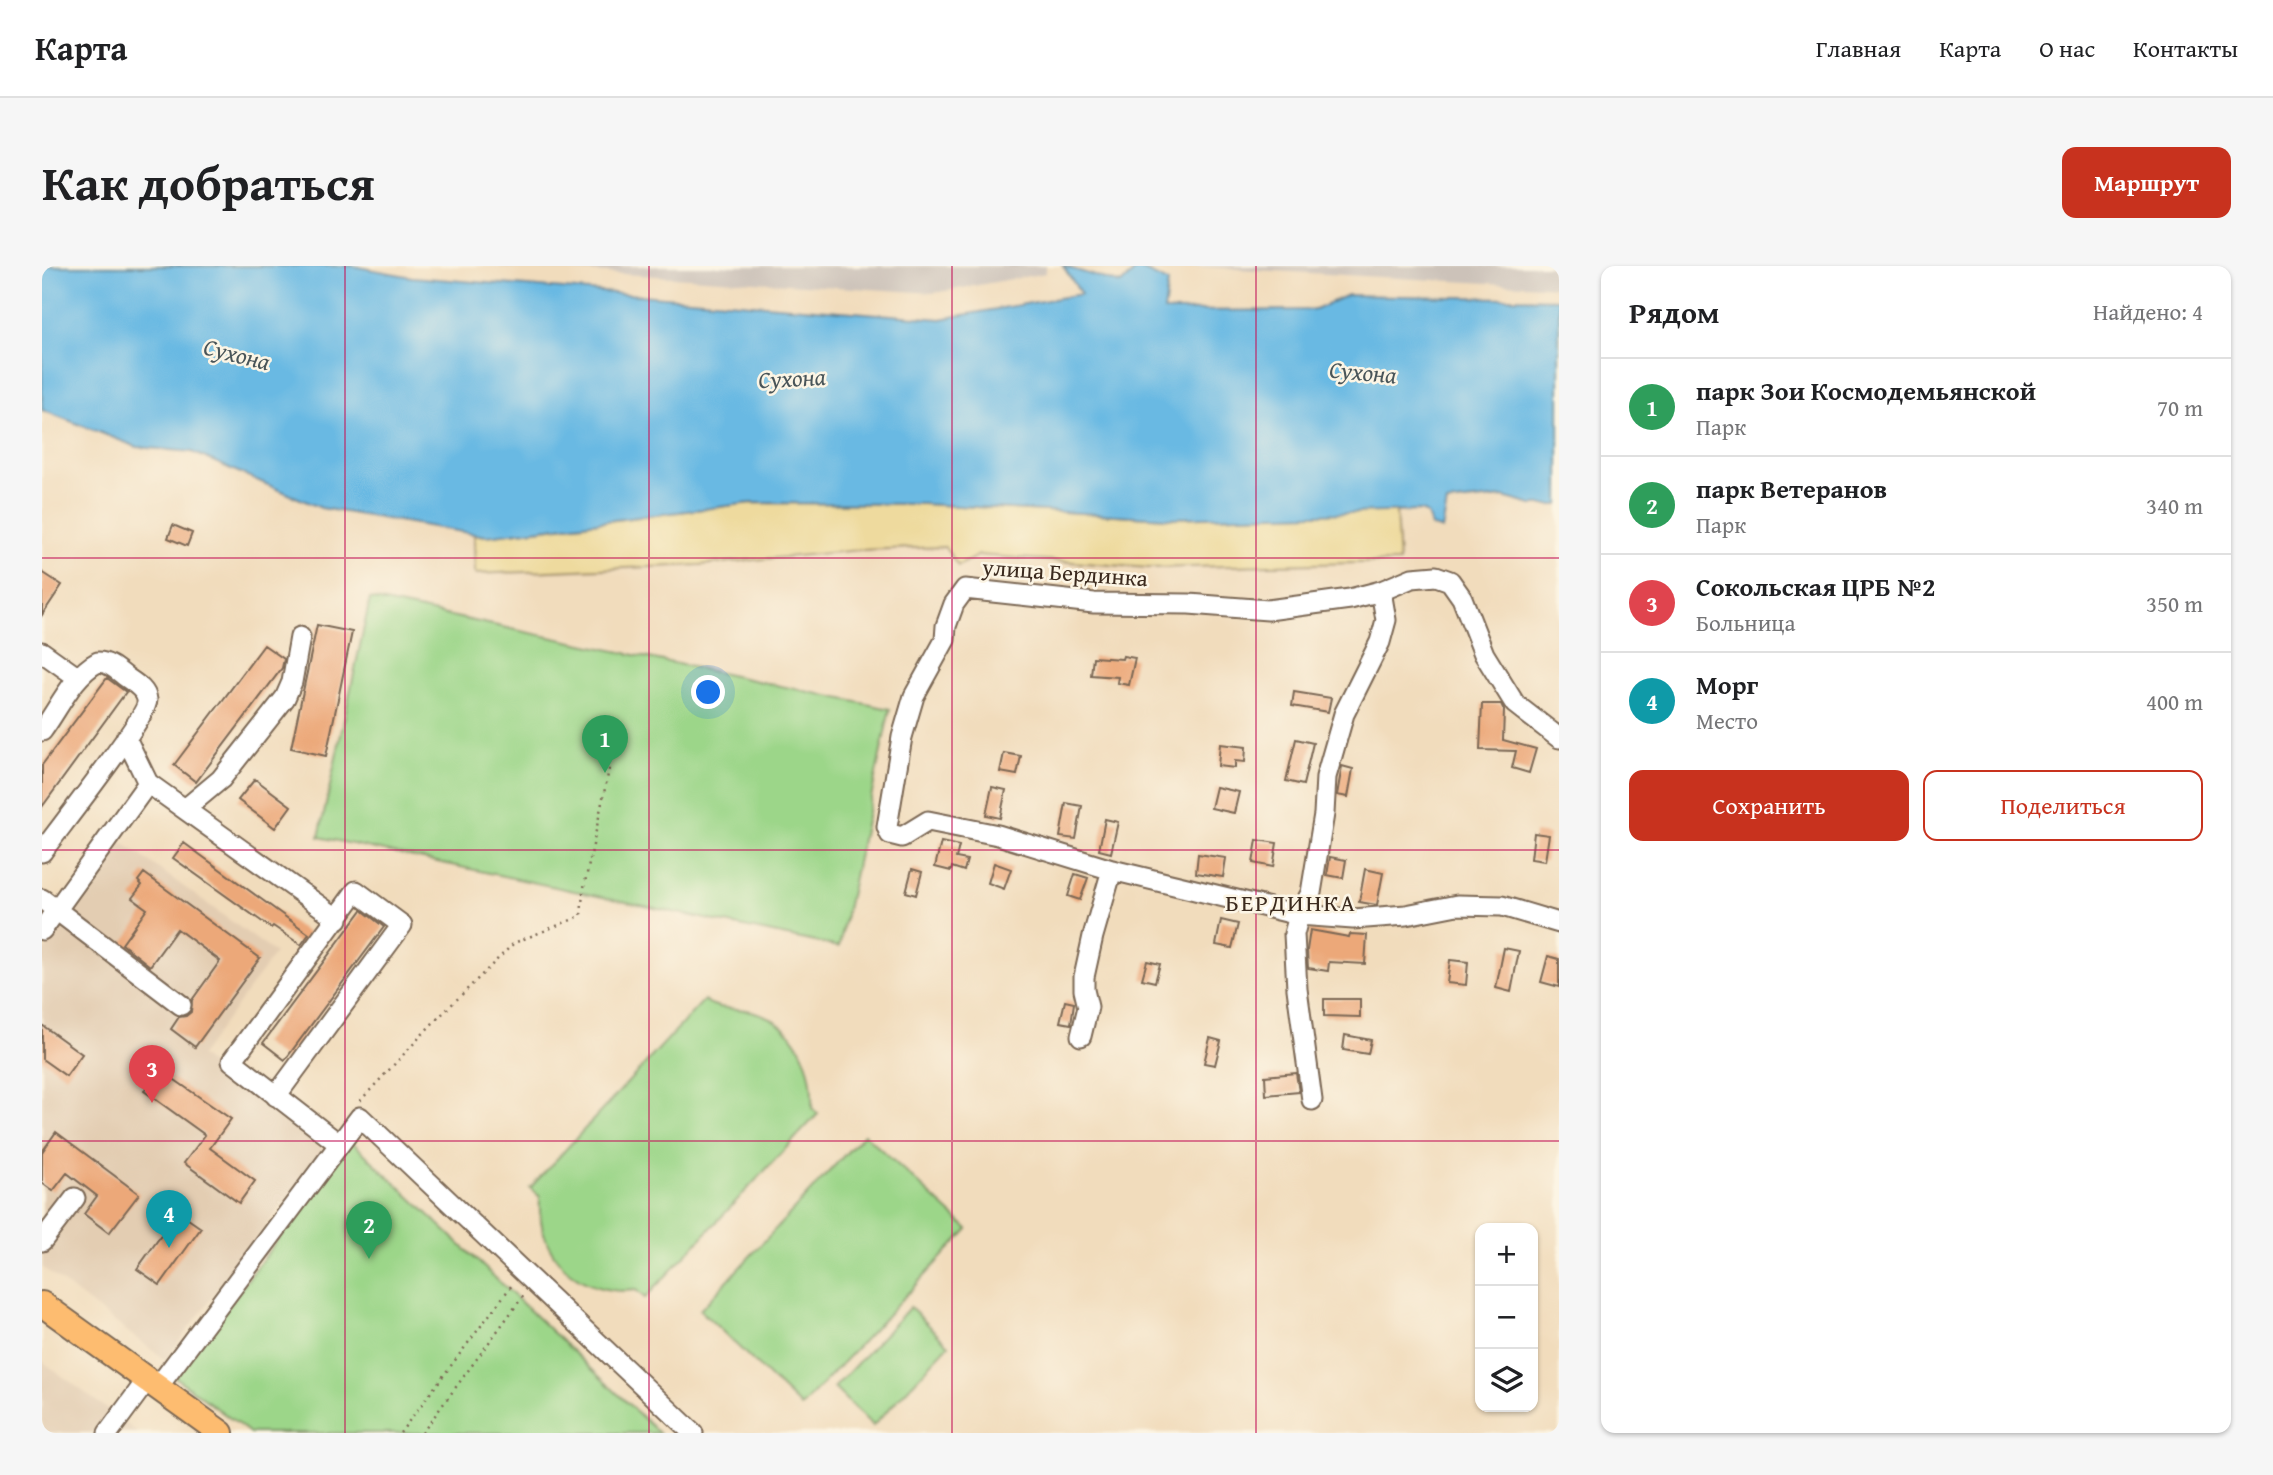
<!DOCTYPE html>
<html lang="ru">
<head>
<meta charset="utf-8">
<style>
	:root { --surface:#fff; --page:#f6f6f6; --text:#202124; --muted:#757577; --line:#e0e0e0; --accent:#c8321e }
	body { margin:0; font-family:"Gentium Book Plus",serif; background:var(--page); color:var(--text) }
	.controls { position:absolute; right:21px; bottom:21px; display:grid; overflow:hidden; border-radius:14px; box-shadow:0 2px 5px #0004 }
	.controls button { width:63px; height:63px; display:grid; place-items:center; padding:0; border:0; border-bottom:2px solid var(--line); background:var(--surface); color:var(--text); font:35px sans-serif }
	.you { position:absolute; left:667px; top:427px; width:24px; height:24px; margin:-18px; border:5px solid #fff; border-radius:50%; background:#1a73e8; box-shadow:0 0 0 10px #1a73e833 }
	.badge { display:grid; place-items:center; width:46px; height:46px; border-radius:50%; background:var(--accent); color:#fff; font-size:23px; font-weight:700 }
	.pin { position:absolute; translate:-50% -58px; filter:drop-shadow(0 2px 4px #0008) }
	.pin::after { content:''; position:absolute; top:37px; width:24px; height:21px; background:inherit; clip-path:polygon(0 0,100% 0,50% 100%) }
	.list { margin:0; padding:0; list-style:none }
	h2 { display:flex; justify-content:space-between; align-items:center; height:91px; margin:0; padding:0 28px; font-size:30px }
	h2 small { font-size:23px; font-weight:400; color:var(--muted) }
	.list li { display:grid; grid-template-columns:46px 1fr auto; gap:21px; align-items:center; box-sizing:border-box; height:98px; padding:0 28px; border-top:2px solid var(--line) }
	.list b { display:block; font-size:26px; white-space:nowrap }
	.list p { margin:0; font-size:23px; white-space:nowrap; color:var(--muted) }
	.list em { font-size:23px; font-style:normal; color:var(--muted) }
	.actions { display:flex; gap:14px; padding:21px 28px }
	.actions a { flex:1; padding:16px 0; border:2px solid var(--accent); border-radius:14px; text-align:center; font-size:24px; color:var(--accent) }
	.actions .main { background:var(--accent); color:#fff }
	.icon { flex:none; width:38px; height:38px; fill:none; stroke:currentColor; stroke-width:2; stroke-linecap:round; stroke-linejoin:round }
	.map { position:relative; flex:none; width:1517px; height:1167px; overflow:hidden; border-radius:14px }
	header { display:flex; align-items:center; gap:42px; box-sizing:border-box; height:98px; padding:0 35px; background:var(--surface); border-bottom:2px solid var(--line) }
	header strong { font-size:33px }
	nav { display:flex; gap:38px; margin-inline-start:auto; font-size:24px }
	.intro { display:flex; align-items:center; justify-content:space-between; box-sizing:border-box; height:168px; padding:0 42px }
	h1 { margin:0; font-size:49px }
	.button { padding:18px 32px; border-radius:14px; background:var(--accent); color:#fff; font-size:24px; font-weight:700 }
	main { display:flex; gap:42px; padding:0 42px }
	aside { flex:1; background:var(--surface); border-radius:14px; box-shadow:0 2px 5px #0004 }
	.map>svg:first-child { display:block }
</style>
</head>
<body>
<header>
<strong>Карта</strong>
<nav><a>Главная</a><a>Карта</a><a>О нас</a><a>Контакты</a></nav>
</header>
<div class="intro"><h1>Как добраться</h1><a class="button">Маршрут</a></div>
<main>
<div class="map">
<svg width="1517" height="1167" viewBox="0 0 1517 1167">
	<rect width="100%" height="100%" fill="#fcf5e5"/>
	<filter id="ink" filterUnits="userSpaceOnUse"><feTurbulence type="fractalNoise" baseFrequency=".0143" numOctaves="2"/><feDisplacementMap in="SourceGraphic" scale="14" xChannelSelector="R" yChannelSelector="G"/><feConvolveMatrix kernelMatrix="1 2 1 2 8 2 1 2 1" color-interpolation-filters="sRGB"/></filter>
	<filter id="wash" filterUnits="userSpaceOnUse"><feTurbulence type="fractalNoise" baseFrequency=".00686" numOctaves="4" result="noise"/><feDisplacementMap in="SourceGraphic" scale="28" xChannelSelector="R" yChannelSelector="G"/><feGaussianBlur stdDeviation="1.57" result="paint"/><feColorMatrix in="noise" values="0 0 0 0 0 0 0 0 0 0 0 0 0 0 0 0 0 1.4 0 .05"/><feComposite in="paint" operator="in"/></filter>
	<g filter="url(#wash)">
		<rect width="100%" height="100%" fill="#f1dcbc"/>
		<path fill="#e3cdb2" d="M80 576 233 687 158 790 281 884 123 1094 0 1001V689Z
			M0 1095 77 1152 96 1167H0Z"/>
		<path fill="#ccc2b9" d="M449 0H1004V7L892 27Z
			M1144 0H1517V21Z"/>
		<path fill="#9cd689" stroke="#6c8054" stroke-width="2" d="M328 333 848 443 797 681 277 571Z
			M662 734C676 745 691 741 709 745 755 756 772 798 770 842L776 848 603 1032 594 1024C536 1031 494 989 498 931L488 922Z
			M822 868 926 963 759 1141 658 1044Z
			M309 875 617 1167H208L133 1111Z
			M868 1041 907 1079 831 1160 792 1122Z"/>
		<path fill="#eeda9e" stroke="#94825e" stroke-width="2" d="M709 237 881 238 1126 252 1354 245 1357 296 1107 302 937 289 916 300 903 281 818 284 658 299 433 308 432 268 444 270Z"/>
		<path fill="#69b9e3" stroke="#527280" stroke-width="2" d="M0 0H311L370 11 899 53 1039 28 1021 0 1079 18 1096 2 1126 16 1122 45 1273 44 1305 29 1517 33V239H1490L1461 231 1405 237 1400 264 1389 260 1385 248 1379 245 1126 252 881 238 709 237 444 270 279 242 150 186 95 181 0 144Z"/>
		<g id="blocks">
			<path fill="#eca879" d="M131 259 150 267 145 280 126 272Z
				M0 306 20 319 0 349Z
				M275 359 310 366 284 490 249 482Z
				M222 379 242 393 240 402 154 516 132 499Z
				M1081 390 1093 392 1087 419 1075 417 1076 411 1049 409 1051 391 1080 393Z
				M65 412 84 426 0 541V499Z
				M1252 426 1289 432 1286 446 1250 440Z
				M1440 438H1459L1462 444 1461 474 1494 483 1487 507 1470 502 1474 485 1438 484Z
				M1254 473 1271 477 1261 519 1244 515Z
				M1178 478 1204 481 1203 496 1193 495V502L1176 500Z
				M962 487 979 490 975 509 958 506Z
				M1300 500 1311 503 1306 531 1295 529Z
				M213 513 249 540 233 562 196 534Z
				M950 521 964 524 958 552 944 549Z
				M1174 521 1197 526 1192 547 1169 542Z
				M1024 537 1040 540 1034 573 1018 571Z
				M1063 553 1076 556 1069 587 1057 584Z
				M1492 567 1507 569 1503 595 1489 593Z
				M1215 574 1235 577 1231 601 1211 597Z
				M899 576 917 580 914 592 925 594 922 605 910 601 909 605 893 601Z
				M142 577 267 668 259 679 231 660 229 662 131 592Z
				M1156 588 1184 592 1181 611 1154 607Z
				M1288 591 1304 594 1301 612 1285 609Z
				M952 597 969 603 962 623 946 617Z
				M870 603 880 606 874 629 864 626Z
				M1323 603 1341 607 1335 639 1317 636Z
				M102 607 218 692 153 781 129 763 137 751 144 750 149 746 150 734 178 695 135 663 108 700 80 678 105 643 90 632 100 619 96 615Z
				M1033 608 1046 612 1038 634 1026 630Z
				M320 644 342 661 243 794 221 777Z
				M1179 654 1196 658 1190 682 1174 679Z
				M1268 664 1307 671 1308 668 1325 669 1323 698 1287 696 1286 705 1266 702 1265 684Z
				M1462 682 1477 685 1469 726 1454 722Z
				M1506 690 1517 693V721L1499 716Z
				M1408 694 1426 696 1424 719 1405 717Z
				M1105 695 1118 698 1113 716 1100 713Z
				M1282 733H1318V751L1282 750Z
				M1023 735 1032 737 1029 758 1018 756Z
				M0 759 40 788 24 810 0 793Z
				M1303 769 1329 774 1326 788 1301 784Z
				M1168 772 1179 775 1173 799 1162 797Z
				M117 803 189 853 168 882 213 915 197 937 142 897 163 869 102 825Z
				M1254 807 1257 826 1224 829 1223 810Z
				M14 866 97 928 67 967 42 948 55 930 25 907 11 925 0 917V886Z
				M136 946 159 962 118 1019 95 1003Z"/>
		</g>
	</g>
	<g filter="url(#ink)">
		<use href="#blocks" fill-opacity="0" stroke="#7b6855" stroke-width="2"/>
		<g fill="none" stroke-linecap="round" stroke-linejoin="round">
			<g stroke="#7b6855" stroke-width="23">
				<path id="minor" d="M0 386 35 411
					M0 465C17 442 31 409 56 396 67 396 75 404 84 411 92 417 104 423 105 434 107 449 15 565 0 586
					M84 472 106 517 296 653
					M1517 472 1473 438 1442 388 1420 332 1408 315 1394 310 1370 312 1339 325 1308 333 1226 344 1147 338 1052 337 923 323 912 338 904 360 903 374 872 430 860 471 845 561 848 568 860 571 886 555 956 569 1070 604 1257 649 1311 653 1364 649 1415 639 1460 640 1517 657
					M143 543 179 513 243 432 250 416 258 371
					M0 633 139 739
					M0 664 106 517
					M1039 770 1046 741 1042 724V711L1051 670 1070 604
					M234 830 360 659 314 625 190 795 297 878
					M1270 834 1255 723 1252 668 1257 649 1269 627 1282 548 1284 511 1302 448 1338 376 1344 354 1339 325
					M0 975 33 932
					M115 1122 318 851 651 1167
					M66 1167 105 1114"/>
			</g>
			<g stroke="#7b6855" stroke-width="28">
				<path id="major" d="M0 1038 179 1167"/>
			</g>
			<path stroke="#7b6855" stroke-width="2.5" stroke-dasharray="2 5" stroke-linecap="butt" d="M318 835 390 758 472 677 539 650 541 626 568 499
				M358 1167 470 1019
				M380 1167 482 1029"/>
			<use href="#minor" stroke="#fff" stroke-width="19"/>
			<use href="#major" stroke="#fdbc6f" stroke-width="24"/>
		</g>
	</g>
	<path fill="none" stroke="#c2185b" stroke-width="2" stroke-opacity="0.55" d="M303 0V1167M607 0V1167M910 0V1167M1214 0V1167M0 292H1517M0 584H1517M0 875H1517"/>
	<g text-anchor="middle" dominant-baseline="central" stroke-width="5" stroke-linejoin="round" paint-order="stroke">
		<g font-size="23" fill="#3b2a1e" stroke="#fcf5e5">
			<text transform="translate(1023 306) rotate(4)">улица Бердинка</text>
		</g>
		<g font-size="24" font-style="italic" fill="#495559" stroke="#fcf5e5">
			<text transform="translate(195 88) rotate(14)">Сухона</text>
			<text transform="translate(1321 106) rotate(5)">Сухона</text>
			<text transform="translate(750 112) rotate(-3)">Сухона</text>
		</g>
		<g font-size="24" letter-spacing="2" fill="#3b2a1e" stroke="#fcf5e5">
			<text x="1249" y="636">БЕРДИНКА</text>
		</g>
	</g>
</svg>
<div class="controls">
<button>+</button>
<button>−</button>
<button><svg class="icon" aria-label="layers" viewBox="0 0 24 24"><path d="M12 4l9 5-9 5-9-5zM3 14l9 5 9-5"/></svg></button>
</div>
<div class="you"></div>
<div class="pin badge" style="left:563px;top:507px;background:#2e9e5b">1</div>
<div class="pin badge" style="left:327px;top:993px;background:#2e9e5b">2</div>
<div class="pin badge" style="left:110px;top:837px;background:#e0444e">3</div>
<div class="pin badge" style="left:127px;top:982px;background:#0f9aa8">4</div>
</div>
<aside>
<h2>Рядом<small>Найдено: 4</small></h2>
<ul class="list">
<li><span class="badge" style="background:#2e9e5b">1</span><div><b>парк Зои Космодемьянской</b><p>Парк</p></div><em>70 m</em></li>
<li><span class="badge" style="background:#2e9e5b">2</span><div><b>парк Ветеранов</b><p>Парк</p></div><em>340 m</em></li>
<li><span class="badge" style="background:#e0444e">3</span><div><b>Сокольская ЦРБ №2</b><p>Больница</p></div><em>350 m</em></li>
<li><span class="badge" style="background:#0f9aa8">4</span><div><b>Морг</b><p>Место</p></div><em>400 m</em></li>
</ul>
<div class="actions"><a class="main">Сохранить</a><a>Поделиться</a></div>
</aside>
</main>
</body>
</html>
